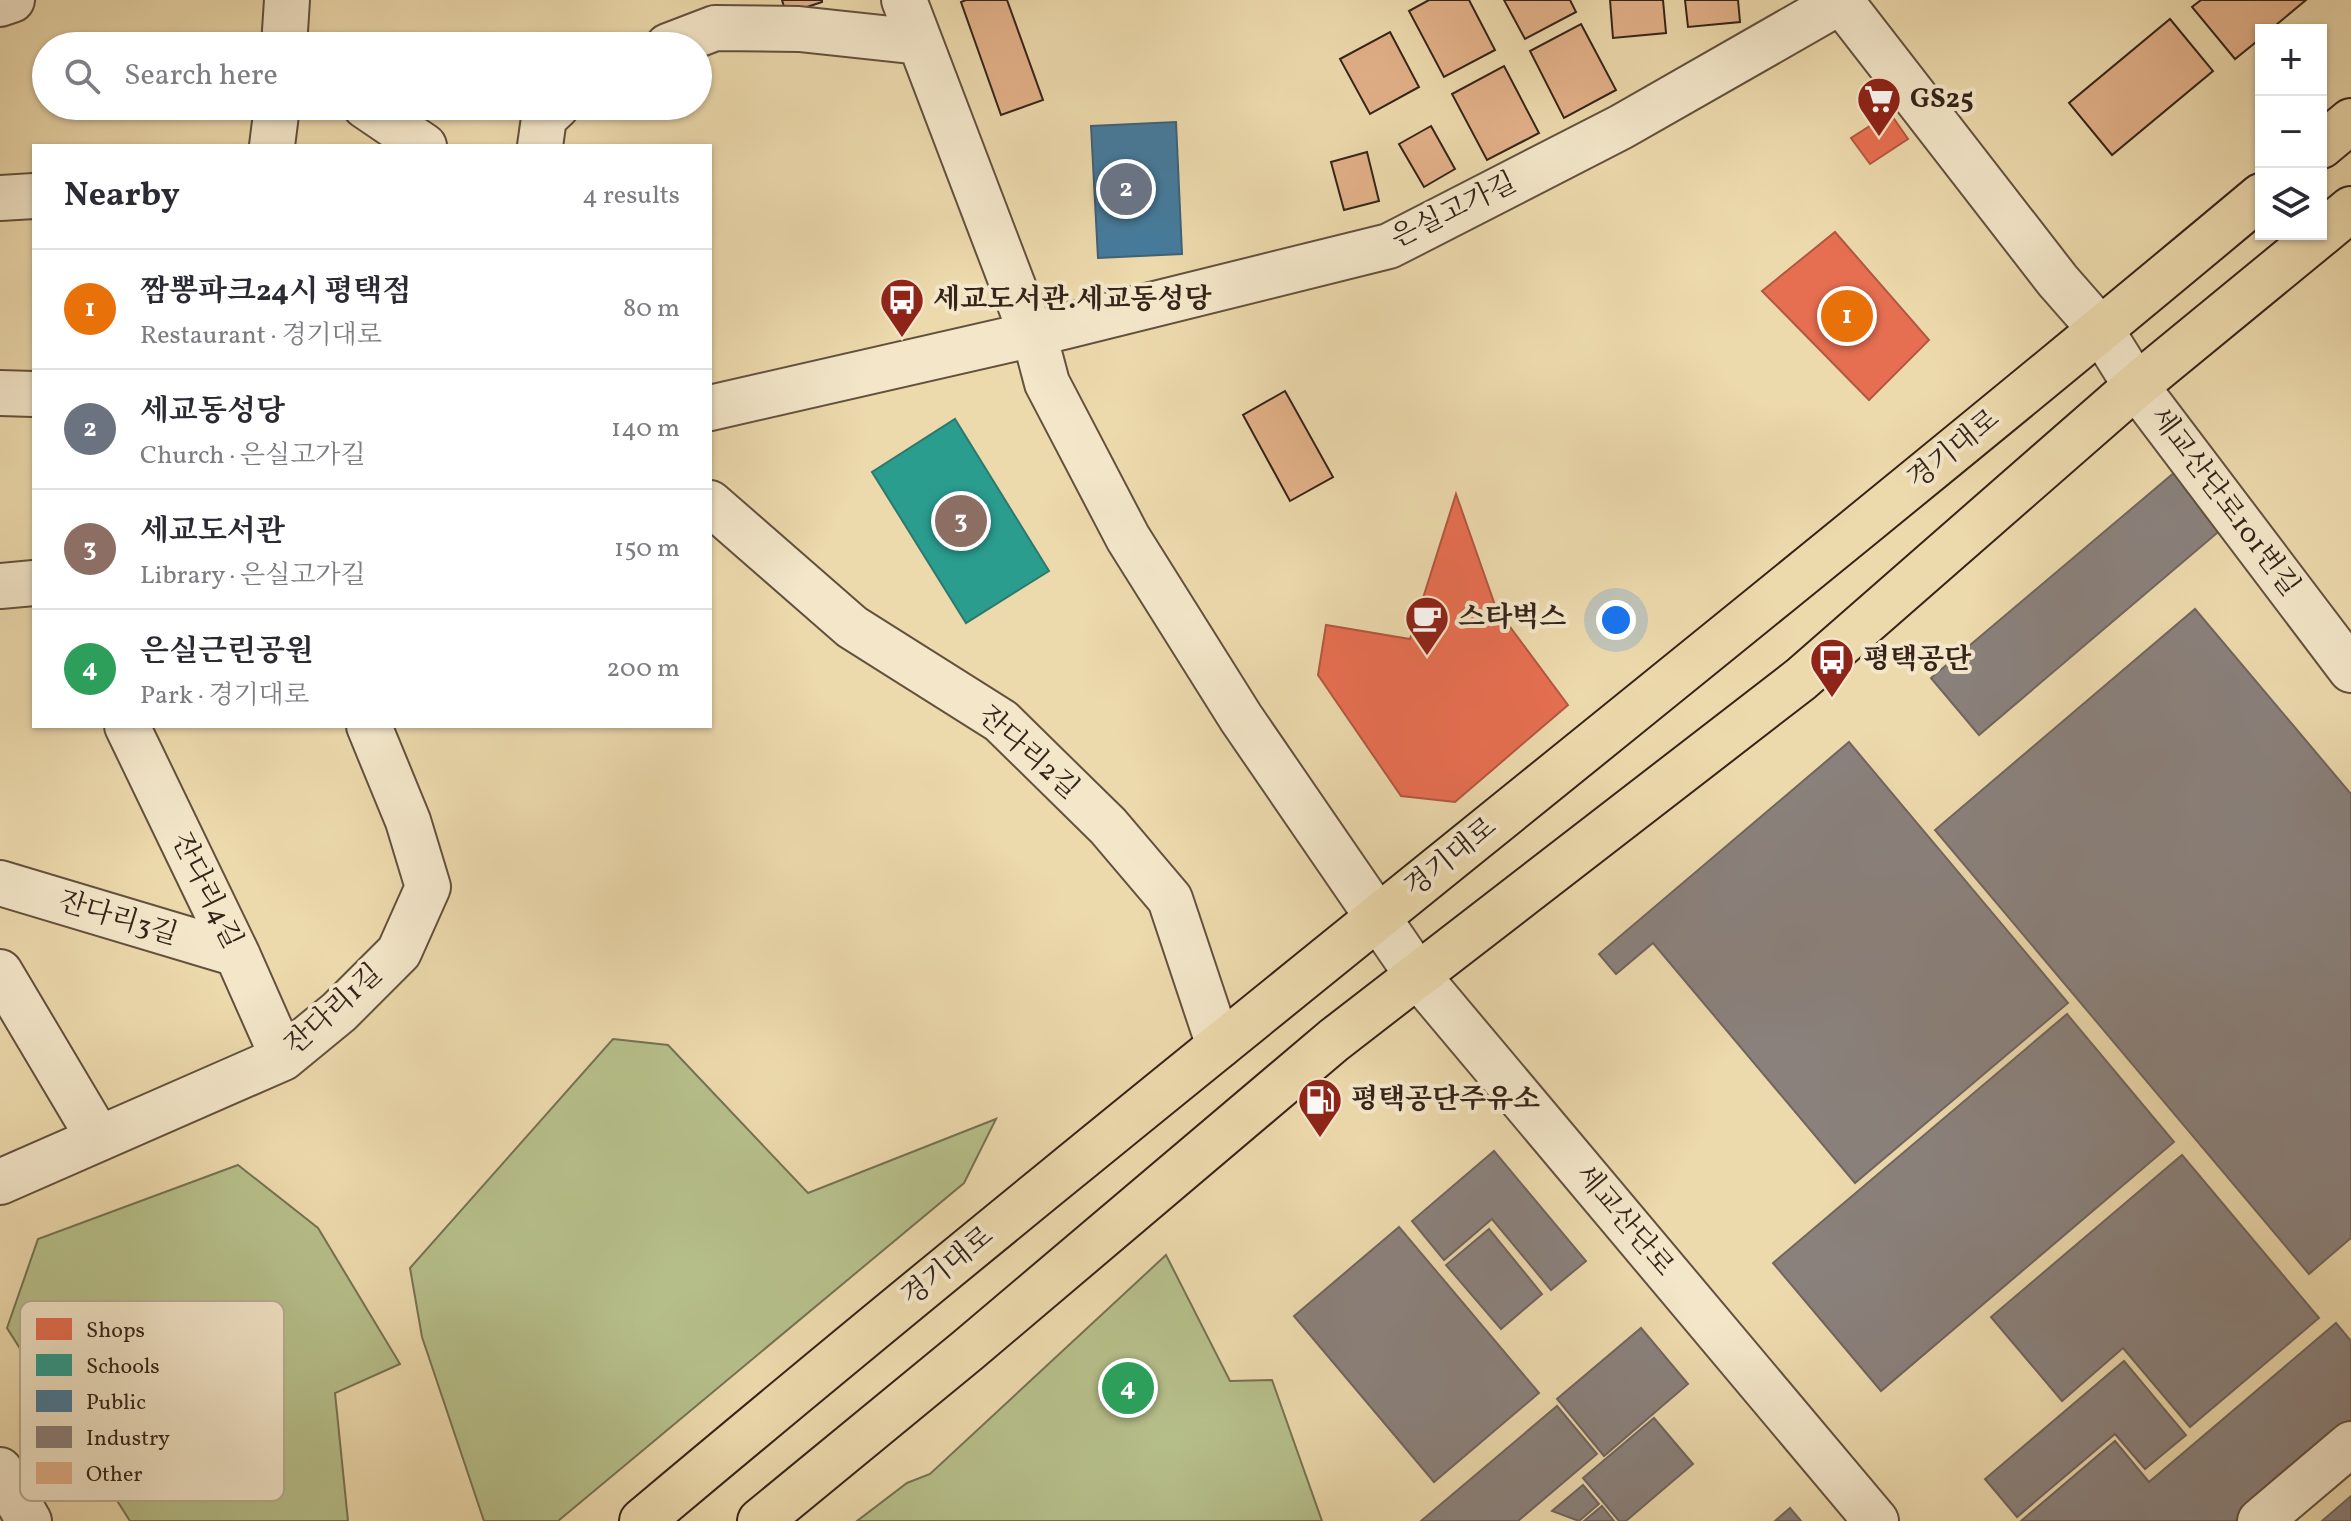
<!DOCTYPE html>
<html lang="en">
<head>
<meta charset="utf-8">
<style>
	:root { --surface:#fff; --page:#f7f7f7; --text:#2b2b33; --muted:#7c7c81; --line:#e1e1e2; --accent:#8f2418 }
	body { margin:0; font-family:Vollkorn,"Noto Serif KR",serif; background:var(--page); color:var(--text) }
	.controls { position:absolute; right:24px; top:24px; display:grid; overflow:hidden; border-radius:0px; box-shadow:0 2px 6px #0004 }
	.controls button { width:72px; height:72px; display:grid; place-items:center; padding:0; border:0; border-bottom:2px solid var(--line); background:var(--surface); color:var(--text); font:40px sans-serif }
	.you { position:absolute; left:1616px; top:620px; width:28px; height:28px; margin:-20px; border:6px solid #fff; border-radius:50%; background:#1a73e8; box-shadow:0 0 0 12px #1a73e833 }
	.badge { display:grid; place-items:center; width:52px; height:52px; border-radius:50%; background:var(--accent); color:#fff; font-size:26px; font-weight:700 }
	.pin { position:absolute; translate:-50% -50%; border:4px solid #fff; box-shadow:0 2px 8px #0006 }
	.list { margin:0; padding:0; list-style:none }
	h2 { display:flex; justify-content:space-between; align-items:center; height:104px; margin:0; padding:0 32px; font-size:34px }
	h2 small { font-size:26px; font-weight:400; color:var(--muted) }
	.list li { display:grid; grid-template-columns:52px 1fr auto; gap:24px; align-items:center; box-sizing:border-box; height:120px; padding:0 32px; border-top:2px solid var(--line) }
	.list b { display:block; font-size:30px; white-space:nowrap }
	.list p { margin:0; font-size:26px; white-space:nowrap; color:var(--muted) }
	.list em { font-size:26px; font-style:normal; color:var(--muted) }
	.icon { flex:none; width:44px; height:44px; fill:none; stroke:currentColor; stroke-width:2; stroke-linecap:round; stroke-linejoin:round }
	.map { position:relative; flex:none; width:2351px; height:1521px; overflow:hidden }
	.search { position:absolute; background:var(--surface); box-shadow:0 2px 6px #0004; left:32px; top:32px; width:680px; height:88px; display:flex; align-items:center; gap:20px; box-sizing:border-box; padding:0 28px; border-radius:44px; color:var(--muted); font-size:30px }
	.panel { position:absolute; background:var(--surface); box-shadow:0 2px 6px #0004; left:32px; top:144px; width:680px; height:584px; border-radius:0px }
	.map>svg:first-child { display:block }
</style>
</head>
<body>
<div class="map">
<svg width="2351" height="1521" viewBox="0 0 2351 1521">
	<rect width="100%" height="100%" fill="#ecd9ac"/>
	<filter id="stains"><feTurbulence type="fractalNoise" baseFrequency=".0025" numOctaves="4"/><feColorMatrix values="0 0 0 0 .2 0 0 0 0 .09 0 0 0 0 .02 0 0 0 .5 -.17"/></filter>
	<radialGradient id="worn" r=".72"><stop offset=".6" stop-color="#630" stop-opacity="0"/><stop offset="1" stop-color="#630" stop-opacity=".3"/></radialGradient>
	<path fill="#b6bf8a" stroke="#767252" stroke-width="2" d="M613 1039 668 1045 808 1193 996 1119 964 1183 558 1521H484L422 1337 410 1268Z
		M238 1165 318 1228 400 1364 335 1393 348 1521H130L7 1328 38 1239Z
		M1166 1255 1230 1381 1272 1380 1322 1521H857L907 1483 930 1474Z"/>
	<path fill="#e76f51" stroke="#b25840" stroke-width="2" d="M1890 113 1908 139 1870 164 1851 138Z
		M1835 232 1929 340 1869 400 1762 291Z
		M1456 494 1496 608 1568 705 1455 802 1401 796 1318 675 1326 625 1410 639Z"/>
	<path fill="#2a9d8f" stroke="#2d796c" stroke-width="2" d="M955 419 1049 571 966 623 872 472Z"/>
	<path fill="#457b9d" stroke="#406176" stroke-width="2" d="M1176 122 1182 254 1098 258 1091 126Z"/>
	<path fill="#8a817c" stroke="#70655f" stroke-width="2" d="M2175 472 2223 528 1979 735 1931 678Z
		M2195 609 2351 794V1238L2309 1274 1935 830Z
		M1849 742 2068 1003 1855 1183 1653 943 1616 974 1599 954Z
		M2067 1014 2174 1142 1881 1391 1773 1263Z
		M1494 1151 1586 1261 1551 1290 1492 1219 1444 1260 1412 1221Z
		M2182 1155 2319 1318 2190 1427 2123 1348 2062 1401 1991 1317Z
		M1399 1227 1539 1393 1434 1482 1294 1316Z
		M1489 1229 1542 1294 1501 1329 1446 1265Z
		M2336 1323 2351 1341V1438L2254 1521H2021L2115 1441 2149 1482Z
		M1641 1328 1688 1384 1604 1456 1557 1399Z
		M2124 1361 2186 1435 2145 1469 2115 1434 2017 1517 1985 1479Z
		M1557 1406 1597 1454 1518 1521H1421Z
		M1654 1418 1693 1464 1626 1521H1619L1583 1478Z
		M1583 1485 1599 1504 1579 1521 1552 1511Z
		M2351 1496V1521H2322Z
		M1602 1506 1614 1521H1584Z
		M1790 1508 1801 1521H1775Z"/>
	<path fill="#e2b088" stroke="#35241a" stroke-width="2" d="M782 0H822V2L786 14Z
		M966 0H1007L1043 100 1001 115 961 2Z
		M1429 0H1469L1495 50 1444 77 1409 11Z
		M1504 0H1570L1576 12 1525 39Z
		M1610 0H1663L1666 33 1613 38Z
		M1685 0H1738L1740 22 1688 27Z
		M2201 0H2306L2270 30H2261V38L2235 59 2192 7Z
		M2170 19 2213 71 2112 155 2069 103Z
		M1581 24 1616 90 1564 118 1530 51Z
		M1390 32 1419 87 1370 114 1340 59Z
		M1504 66 1539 133 1487 160 1452 94Z
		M1431 126 1455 169 1424 187 1399 144Z
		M1367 152 1379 201 1344 210 1331 162Z
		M1285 391 1333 477 1290 501 1243 415Z"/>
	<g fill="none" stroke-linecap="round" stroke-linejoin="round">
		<g stroke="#63513e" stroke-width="48">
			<path id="minor" d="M904 0 1026 320 1034 334 1047 383 1128 538 1241 718 1418 976 1876 1521
				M1840 0 2058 281 2101 330 2136 386 2351 670
				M0 4 12 0
				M284 46 287 0
				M668 46 715 28 799 29 920 42
				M365 106 424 146
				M272 146 277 106
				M540 146 544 118 557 106
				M0 198 34 196
				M0 393 34 394
				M710 408 1034 334 1389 246 1621 127 1840 2
				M710 503 852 627 1001 721 1108 826 1170 899 1219 1046
				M0 586 34 583
				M127 726 237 954 283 1058
				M0 883 237 954
				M0 972 98 1137
				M0 1182 283 1058 339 1012 399 952 428 887 408 821 369 726
				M0 1470 29 1521
				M2260 1521 2351 1444"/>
		</g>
		<g stroke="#35241a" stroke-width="48">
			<path id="major" d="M2321 146 2351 121
				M2321 234 2351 209
				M642 1521C1176 1072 1726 644 2261 196
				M760 1521 968 1350 1334 1040 1801 679 2136 386 2321 234"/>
		</g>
		<use href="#minor" stroke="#f3e6c9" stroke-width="44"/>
		<use href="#major" stroke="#ecd9ac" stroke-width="44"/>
	</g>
	<defs>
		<g id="supermarket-pin" transform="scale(2.3)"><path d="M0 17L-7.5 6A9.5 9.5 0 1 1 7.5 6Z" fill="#8f2418" stroke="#f3e6c9"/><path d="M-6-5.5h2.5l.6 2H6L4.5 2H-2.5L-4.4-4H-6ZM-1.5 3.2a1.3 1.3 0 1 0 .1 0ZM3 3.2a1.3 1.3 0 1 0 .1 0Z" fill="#fff"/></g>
		<g id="bus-pin" transform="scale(2.3)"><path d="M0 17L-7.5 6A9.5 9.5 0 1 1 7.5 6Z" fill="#8f2418" stroke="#f3e6c9"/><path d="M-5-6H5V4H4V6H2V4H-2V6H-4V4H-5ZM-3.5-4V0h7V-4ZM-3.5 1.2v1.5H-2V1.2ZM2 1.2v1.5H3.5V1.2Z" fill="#fff"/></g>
		<g id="cafe-pin" transform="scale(2.3)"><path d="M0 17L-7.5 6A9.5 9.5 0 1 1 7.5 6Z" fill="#8f2418" stroke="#f3e6c9"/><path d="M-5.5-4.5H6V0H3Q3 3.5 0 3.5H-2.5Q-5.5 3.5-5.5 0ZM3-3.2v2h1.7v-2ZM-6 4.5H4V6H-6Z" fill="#fff"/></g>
		<g id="fuel-pin" transform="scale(2.3)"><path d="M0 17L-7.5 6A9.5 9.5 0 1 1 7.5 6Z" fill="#8f2418" stroke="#f3e6c9"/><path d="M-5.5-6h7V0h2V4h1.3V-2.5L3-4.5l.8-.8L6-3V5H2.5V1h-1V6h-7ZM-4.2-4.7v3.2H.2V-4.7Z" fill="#fff"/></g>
	</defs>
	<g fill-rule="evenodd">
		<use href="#supermarket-pin" x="1879" y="99"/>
		<use href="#bus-pin" x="902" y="300"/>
		<use href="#cafe-pin" x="1427" y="618"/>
		<use href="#bus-pin" x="1832" y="660"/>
		<use href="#fuel-pin" x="1320" y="1100"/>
	</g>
	<g text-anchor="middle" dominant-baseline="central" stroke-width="8" stroke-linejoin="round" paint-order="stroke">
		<g font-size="28" font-weight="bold" fill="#35241a" stroke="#f3e6c9" text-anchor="start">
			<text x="1910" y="99">GS25</text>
			<text x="933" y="300">세교도서관.세교동성당</text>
			<text x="1458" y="618">스타벅스</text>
			<text x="1863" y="660">평택공단</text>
			<text x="1351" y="1100">평택공단주유소</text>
		</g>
		<g font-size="28" fill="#35241a" stroke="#f3e6c9">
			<text transform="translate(1454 211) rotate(-26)">은실고가길</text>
			<text transform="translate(1954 450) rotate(-39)">경기대로</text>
			<text transform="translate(2224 502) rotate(53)">세교산단로101번길</text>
			<text transform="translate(1028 753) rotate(42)">잔다리2길</text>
			<text transform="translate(1451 858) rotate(-39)">경기대로</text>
			<text transform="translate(206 891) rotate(64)">잔다리4길</text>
			<text transform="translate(118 919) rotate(17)">잔다리3길</text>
			<text transform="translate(334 1010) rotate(-42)">잔다리1길</text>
			<text transform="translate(1624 1221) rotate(50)">세교산단로</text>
			<text transform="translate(948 1267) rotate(-39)">경기대로</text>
		</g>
	</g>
	<rect x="20" y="1301" width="264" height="200" rx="12" fill="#f3e6c9" stroke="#baac94" stroke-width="2"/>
	<rect x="36" y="1318" width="36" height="22" fill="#e76f51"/>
	<rect x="36" y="1354" width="36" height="22" fill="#2a9d8f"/>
	<rect x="36" y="1390" width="36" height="22" fill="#457b9d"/>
	<rect x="36" y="1426" width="36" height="22" fill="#8a817c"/>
	<rect x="36" y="1462" width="36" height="22" fill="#e2b088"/>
	<g font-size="22" fill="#35241a">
		<text x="86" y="1337">Shops</text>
		<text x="86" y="1373">Schools</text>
		<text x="86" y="1409">Public</text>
		<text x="86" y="1445">Industry</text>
		<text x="86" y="1481">Other</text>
	</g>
	<rect width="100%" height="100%" filter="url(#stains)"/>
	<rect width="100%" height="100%" fill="url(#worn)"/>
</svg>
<div class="controls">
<button>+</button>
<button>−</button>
<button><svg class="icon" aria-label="layers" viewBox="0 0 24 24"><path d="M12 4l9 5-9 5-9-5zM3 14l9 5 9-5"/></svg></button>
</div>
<div class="you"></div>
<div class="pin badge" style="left:1847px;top:316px;background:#e8710a">1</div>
<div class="pin badge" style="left:1126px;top:189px;background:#6b7280">2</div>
<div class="pin badge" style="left:961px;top:521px;background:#8d6e63">3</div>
<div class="pin badge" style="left:1128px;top:1388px;background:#2e9e5b">4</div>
<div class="search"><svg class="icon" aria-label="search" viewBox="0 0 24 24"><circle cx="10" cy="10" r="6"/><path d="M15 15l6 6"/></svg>Search here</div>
<section class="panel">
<h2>Nearby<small>4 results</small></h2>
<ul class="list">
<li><span class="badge" style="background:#e8710a">1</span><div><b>짬뽕파크24시 평택점</b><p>Restaurant · 경기대로</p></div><em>80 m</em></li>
<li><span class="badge" style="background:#6b7280">2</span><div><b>세교동성당</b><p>Church · 은실고가길</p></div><em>140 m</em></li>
<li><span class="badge" style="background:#8d6e63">3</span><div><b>세교도서관</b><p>Library · 은실고가길</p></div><em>150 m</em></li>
<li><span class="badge" style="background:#2e9e5b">4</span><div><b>은실근린공원</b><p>Park · 경기대로</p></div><em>200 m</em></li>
</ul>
</section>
</div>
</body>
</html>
